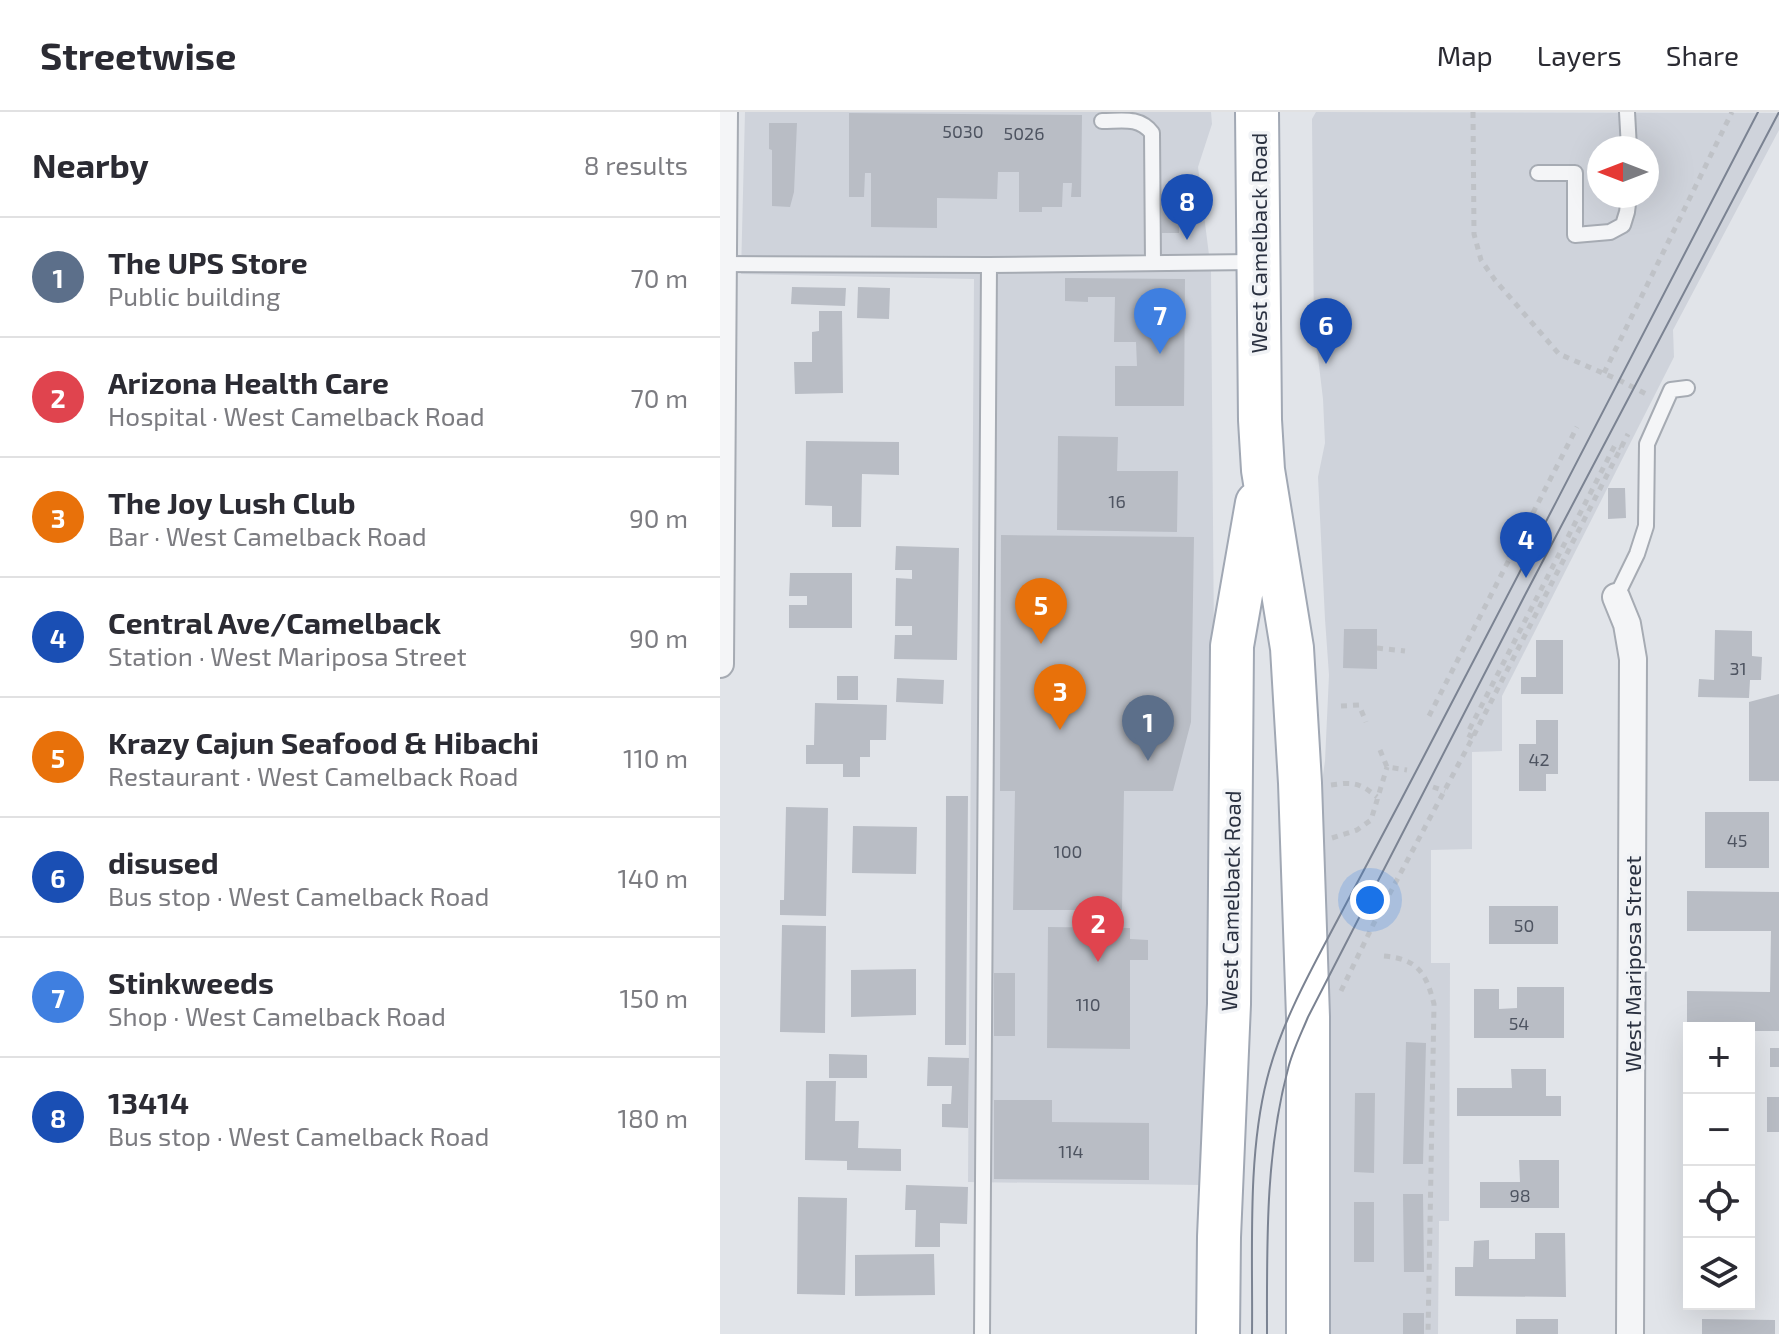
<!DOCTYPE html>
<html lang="en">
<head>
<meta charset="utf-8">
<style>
	:root { --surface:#fff; --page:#f2f2f3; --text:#2b2b33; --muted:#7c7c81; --line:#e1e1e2; --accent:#c74d59 }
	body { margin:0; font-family:"Exo 2",sans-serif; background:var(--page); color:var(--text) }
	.controls { position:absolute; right:24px; bottom:24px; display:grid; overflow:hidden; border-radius:0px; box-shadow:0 8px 32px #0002 }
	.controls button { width:72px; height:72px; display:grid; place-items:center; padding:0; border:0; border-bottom:2px solid var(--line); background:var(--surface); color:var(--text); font:40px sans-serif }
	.compass { position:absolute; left:867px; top:24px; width:72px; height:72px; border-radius:50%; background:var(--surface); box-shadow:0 8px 32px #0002; rotate:270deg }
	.you { position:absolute; left:650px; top:788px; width:28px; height:28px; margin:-20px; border:6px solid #fff; border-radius:50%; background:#1a73e8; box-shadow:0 0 0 12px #1a73e833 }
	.badge { display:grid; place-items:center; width:52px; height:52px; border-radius:50%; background:var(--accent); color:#fff; font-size:26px; font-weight:700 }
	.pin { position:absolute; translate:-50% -66px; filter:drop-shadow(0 2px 4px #0008) }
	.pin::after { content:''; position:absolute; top:42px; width:28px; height:24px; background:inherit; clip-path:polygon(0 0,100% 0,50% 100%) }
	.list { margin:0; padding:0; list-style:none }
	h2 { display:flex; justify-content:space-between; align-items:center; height:104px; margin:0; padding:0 32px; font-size:34px }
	h2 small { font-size:26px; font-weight:400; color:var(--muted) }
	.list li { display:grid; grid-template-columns:52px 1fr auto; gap:24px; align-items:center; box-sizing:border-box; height:120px; padding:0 32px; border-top:2px solid var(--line) }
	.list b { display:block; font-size:30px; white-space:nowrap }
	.list p { margin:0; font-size:26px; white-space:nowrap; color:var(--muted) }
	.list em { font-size:26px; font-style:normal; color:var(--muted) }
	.icon { flex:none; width:44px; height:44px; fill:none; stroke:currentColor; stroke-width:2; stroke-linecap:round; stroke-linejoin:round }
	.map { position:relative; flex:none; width:1059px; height:1222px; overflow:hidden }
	header { display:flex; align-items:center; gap:48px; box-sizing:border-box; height:112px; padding:0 40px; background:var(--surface); border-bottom:2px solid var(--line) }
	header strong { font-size:38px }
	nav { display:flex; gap:44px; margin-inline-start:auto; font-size:28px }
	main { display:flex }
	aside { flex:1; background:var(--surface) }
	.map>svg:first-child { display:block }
</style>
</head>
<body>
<header>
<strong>Streetwise</strong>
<nav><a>Map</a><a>Layers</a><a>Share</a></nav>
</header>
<main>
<aside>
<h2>Nearby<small>8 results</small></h2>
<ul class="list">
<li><span class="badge" style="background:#5c6f8a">1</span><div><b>The UPS Store</b><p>Public building</p></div><em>70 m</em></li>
<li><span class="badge" style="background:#e0444e">2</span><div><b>Arizona Health Care</b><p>Hospital · West Camelback Road</p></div><em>70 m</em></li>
<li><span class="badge" style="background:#e8710a">3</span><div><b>The Joy Lush Club</b><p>Bar · West Camelback Road</p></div><em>90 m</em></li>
<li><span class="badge" style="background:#1a4fb4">4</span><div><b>Central Ave/Camelback</b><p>Station · West Mariposa Street</p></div><em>90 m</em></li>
<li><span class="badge" style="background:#e8710a">5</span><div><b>Krazy Cajun Seafood &amp; Hibachi</b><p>Restaurant · West Camelback Road</p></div><em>110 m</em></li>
<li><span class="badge" style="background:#1a4fb4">6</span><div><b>disused</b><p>Bus stop · West Camelback Road</p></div><em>140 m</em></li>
<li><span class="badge" style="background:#3f7fe0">7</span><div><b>Stinkweeds</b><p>Shop · West Camelback Road</p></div><em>150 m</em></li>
<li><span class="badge" style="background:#1a4fb4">8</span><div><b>13414</b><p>Bus stop · West Camelback Road</p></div><em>180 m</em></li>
</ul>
</aside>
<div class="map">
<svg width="1059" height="1222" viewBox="0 0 1059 1222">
	<rect width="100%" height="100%" fill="#e1e4e9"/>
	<path fill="#cfd3db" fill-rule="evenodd" d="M25 0H491L492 12 478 55 491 159 495 663 482 1073 248 1070 254 167 21 162Z
		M596 0 1059 1V18L953 218 954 245 782 584V639L752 640V737L711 738V851H730L729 1109H719L718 1222H606L604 799 601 677 605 649 609 563 605 507 598 365 605 331 603 287 598 245 594 226 592 7ZM879 36H927V84H879Z"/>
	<path fill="#b9bdc5" d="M129 1 362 3 361 85H351L352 71H343L342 95H322V100H299V60H278L277 87 217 86V116L151 115V61H145L144 85H129Z
		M49 11H77L74 80 70 95 52 94V38L49 37Z
		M442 90H459V121H442Z
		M345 166 465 167 464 294H395V254H417L416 230H394L395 185H368V190L345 189Z
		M72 175 126 176 125 194 71 192Z
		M138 175 170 176 169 207 137 206Z
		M99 199H122L123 281 75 282 74 250H92V220L99 219Z
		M338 324 398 325 397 359H458L457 420 337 418Z
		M86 329 179 330V363L142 362 141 415H112V394L85 393Z
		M888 376H905L906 406 888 407Z
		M281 423 474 425 471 610 453 679H404L402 798H293L295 679H280Z
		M176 434 239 436 237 548 174 547 175 523H192V514H175L176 466 192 467V458H175Z
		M70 461H132V516H69V493H87V484H69Z
		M624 517H657V557L623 556Z
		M995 518 1032 519V544L1042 545 1041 568H1030L1029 586 978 585 979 567 994 568Z
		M816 528H843V582H801V565H816Z
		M117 564H138V588H117Z
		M177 566 224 568 223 592 176 590Z
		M1059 582V669H1029V590Z
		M95 591 167 593 166 628H150V645H140V665H123V652H86V633H94Z
		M816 608H838V662H826V679H799V632H816Z
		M226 684H248L246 933H225Z
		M66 695 108 696 106 804 60 803V788H64Z
		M985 700H1049V756H985Z
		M133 714 197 715 196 762 132 761Z
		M967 779 1059 780V919H1029V916H967V879L1050 880 1051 819H967Z
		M769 794H838V832H769Z
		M62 813 106 814 105 921 60 920Z
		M328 815 410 816V827L428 828V848H410V937L327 936Z
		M196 857V903L131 905V858Z
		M274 861H295V924H274Z
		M797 875H844V926H754V877H779V897L797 896Z
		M686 930 706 931 703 1052H683Z
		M1050 936H1059V955H1050Z
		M109 942 147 943V966H109Z
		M208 945 249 946 248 1016 222 1015V992H231L232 974H207Z
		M1029 947H1034V1001H1029Z
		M791 957H826V984H841V1004H737V976H792Z
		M86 969H116L115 1009H139L138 1036 181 1037V1059L127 1058V1049L85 1048Z
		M635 981H655L654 1061 634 1060Z
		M1047 985H1059V1020H1047Z
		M274 988H332V1010L429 1011V1068L274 1067Z
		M799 1048H839V1096H760V1070H800Z
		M186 1073 248 1075 247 1112 220 1111V1135H195L196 1098H185Z
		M683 1082H703L704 1160H684Z
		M78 1085 127 1086 125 1183 77 1182Z
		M634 1090H654V1150H634Z
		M815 1121H845L846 1185 735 1184V1155H753L754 1129 769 1128V1147H815Z
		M214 1142 215 1183 135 1184V1143Z
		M683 1201H704V1222H683Z
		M796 1207H838V1222H796Z
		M982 1207 1055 1208V1222H982Z"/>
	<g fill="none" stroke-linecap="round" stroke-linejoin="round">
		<g stroke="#a6abb3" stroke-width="18">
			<path id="lane" d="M907 0 909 36
				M382 9C401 9 419 4 432 21L433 151
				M818 61H855V123L890 120 903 113 907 100 909 84
				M0 152 269 153 533 150
				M896 485 917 442 926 414 927 332 951 278 967 276
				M262 1222 269 153"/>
		</g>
		<g stroke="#a6abb3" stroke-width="30">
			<path id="street" d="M896 485 907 512 913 547 910 1222
				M0 552 4 0"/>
		</g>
		<g stroke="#a1a8b4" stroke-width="46">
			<path id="primary" d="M537 0 540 308 543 358 572 536 580 671 588 905V1222
				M498 1222 499 1125 509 892 512 534 537 391"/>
		</g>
		<path stroke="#bfc2c7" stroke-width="5" stroke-dasharray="6 6" stroke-linecap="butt" d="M753 0 754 122 761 148 775 168 839 242 899 268 930 284
			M884 261 1012 0
			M657 536 685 539
			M621 594 639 593 646 610
			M709 604 857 315
			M753 625 747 622 895 333 901 336
			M660 638 667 655 687 658
			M611 673C633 670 639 670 657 685
			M713 675 725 679
			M612 726 637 718 651 708 667 655
			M664 844C698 847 706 861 714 892L708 1222
			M621 879 654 811 753 625 908 322"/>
		<use href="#lane" stroke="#f4f5f7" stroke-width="14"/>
		<use href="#street" stroke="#f4f5f7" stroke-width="26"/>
		<use href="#primary" stroke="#fff" stroke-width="42"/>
		<path stroke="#7b8392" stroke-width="2" d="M532 1222C533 1141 527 1045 547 967 561 911 591 858 618 807 646 754 675 700 703 646 815 431 927 215 1038 0
			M547 1222C547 1134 545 1043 568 957 572 940 581 922 588 905L805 483 1059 0"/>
	</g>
	<g text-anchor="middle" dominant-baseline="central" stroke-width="7" stroke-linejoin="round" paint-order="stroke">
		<g font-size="18" fill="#4e5461">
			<text x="243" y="19">5030</text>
			<text x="304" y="21">5026</text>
			<text x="397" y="389">16</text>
			<text x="1018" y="556">31</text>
			<text x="819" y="647">42</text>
			<text x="1017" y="728">45</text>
			<text x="348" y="739">100</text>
			<text x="804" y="813">50</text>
			<text x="368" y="892">110</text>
			<text x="799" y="911">54</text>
			<text x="351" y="1039">114</text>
			<text x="800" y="1083">98</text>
		</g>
		<g font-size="22" fill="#2a3140" stroke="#f1f3f6">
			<text transform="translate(538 131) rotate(-90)">West Camelback Road</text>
			<text transform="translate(510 789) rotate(-89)">West Camelback Road</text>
			<text transform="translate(912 852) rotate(-90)">West Mariposa Street</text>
		</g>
	</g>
</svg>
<div class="controls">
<button>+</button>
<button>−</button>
<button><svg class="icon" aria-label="locate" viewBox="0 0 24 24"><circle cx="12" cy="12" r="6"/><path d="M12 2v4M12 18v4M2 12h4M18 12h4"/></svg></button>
<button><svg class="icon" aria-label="layers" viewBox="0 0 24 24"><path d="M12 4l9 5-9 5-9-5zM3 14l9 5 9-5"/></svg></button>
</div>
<svg class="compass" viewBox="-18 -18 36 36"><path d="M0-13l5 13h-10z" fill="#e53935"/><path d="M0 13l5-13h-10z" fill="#7c7c81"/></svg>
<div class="you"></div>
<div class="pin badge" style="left:428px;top:649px;background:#5c6f8a">1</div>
<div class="pin badge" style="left:378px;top:850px;background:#e0444e">2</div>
<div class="pin badge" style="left:340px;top:618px;background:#e8710a">3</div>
<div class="pin badge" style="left:806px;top:466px;background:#1a4fb4">4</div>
<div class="pin badge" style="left:321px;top:532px;background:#e8710a">5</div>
<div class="pin badge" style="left:606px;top:252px;background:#1a4fb4">6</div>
<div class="pin badge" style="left:440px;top:242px;background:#3f7fe0">7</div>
<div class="pin badge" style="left:467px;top:128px;background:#1a4fb4">8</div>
</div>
</main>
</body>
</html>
